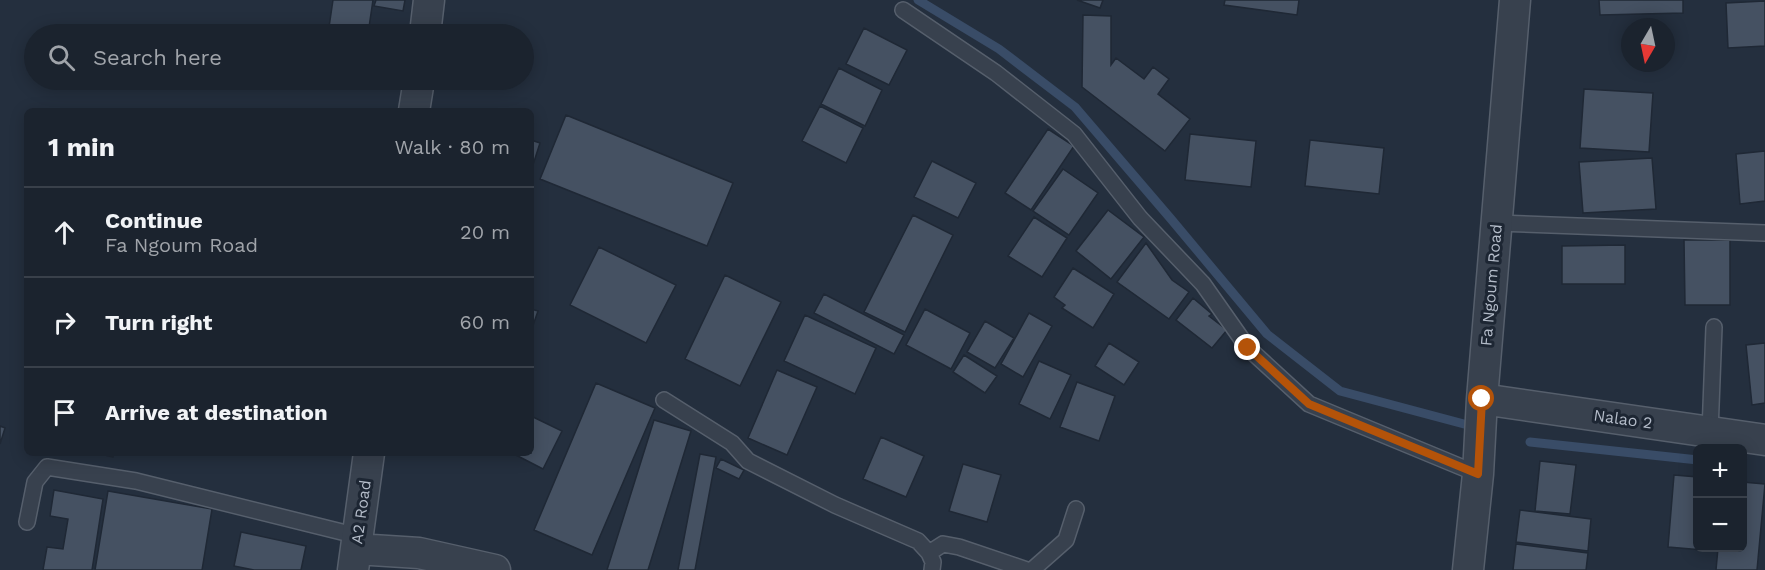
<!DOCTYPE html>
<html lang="en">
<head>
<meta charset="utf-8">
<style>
	:root { --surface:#1b232e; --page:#282f3a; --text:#f1f3f6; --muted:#a0a4aa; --line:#39404a }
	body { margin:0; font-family:"Work Sans",sans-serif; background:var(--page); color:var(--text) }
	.controls { position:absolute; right:18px; bottom:18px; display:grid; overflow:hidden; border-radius:9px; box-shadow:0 3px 15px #0003 }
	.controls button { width:54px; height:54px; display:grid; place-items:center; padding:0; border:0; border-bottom:2px solid var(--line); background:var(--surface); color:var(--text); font:30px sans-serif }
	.compass { position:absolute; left:1621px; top:18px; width:54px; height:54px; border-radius:50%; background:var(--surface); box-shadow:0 3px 15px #0003; rotate:189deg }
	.stop { position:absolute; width:18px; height:18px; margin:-14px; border:4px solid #b45309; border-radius:50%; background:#fff }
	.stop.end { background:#b45309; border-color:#fff; box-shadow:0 2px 6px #0008 }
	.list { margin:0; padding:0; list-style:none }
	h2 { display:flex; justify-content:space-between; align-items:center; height:78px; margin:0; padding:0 24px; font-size:26px }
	h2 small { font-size:20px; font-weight:400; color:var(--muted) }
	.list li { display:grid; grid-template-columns:39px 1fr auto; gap:18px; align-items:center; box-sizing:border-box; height:90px; padding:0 24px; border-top:2px solid var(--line) }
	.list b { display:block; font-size:22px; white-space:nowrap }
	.list p { margin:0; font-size:20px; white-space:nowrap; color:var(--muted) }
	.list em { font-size:20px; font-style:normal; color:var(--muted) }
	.icon { flex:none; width:33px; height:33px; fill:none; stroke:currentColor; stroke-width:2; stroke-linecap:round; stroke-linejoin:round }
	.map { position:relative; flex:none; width:1765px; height:570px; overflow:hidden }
	.search { position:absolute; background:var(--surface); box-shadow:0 3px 15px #0003; left:24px; top:24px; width:510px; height:66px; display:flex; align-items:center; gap:15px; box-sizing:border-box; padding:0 21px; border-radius:33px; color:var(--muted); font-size:22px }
	.panel { position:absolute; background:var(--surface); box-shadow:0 3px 15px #0003; left:24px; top:108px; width:510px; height:348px; border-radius:9px }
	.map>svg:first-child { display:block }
</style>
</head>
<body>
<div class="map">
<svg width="1765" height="570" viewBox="0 0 1765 570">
	<rect width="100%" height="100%" fill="#242f3e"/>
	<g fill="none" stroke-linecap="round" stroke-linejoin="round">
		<path stroke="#394c67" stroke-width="9" d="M918 0 999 49 1075 107 1171 219 1267 334 1340 391 1464 424
			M1530 442 1698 460"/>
	</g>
	<path fill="#455162" stroke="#1f2835" stroke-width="1.5" d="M333 0H373L368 34H328Z
		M376 0H405L403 11 374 6Z
		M1077 0H1103L1100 8Z
		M1225 0H1299L1297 15 1224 5Z
		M1599 0H1683V13L1600 15Z
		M1765 1V46L1728 48 1726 3Z
		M1083 15 1111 16V65L1116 58 1144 79 1153 67 1169 79 1158 94 1190 119 1165 151 1082 87Z
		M864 28 907 50 889 85 846 64Z
		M839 68 882 90 865 126 821 104Z
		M1584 89 1653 93 1649 152 1580 148Z
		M820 106 863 128 846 163 802 141Z
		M566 115 733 183 707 246 540 179Z
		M1048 129 1074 146 1031 210 1005 193Z
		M1190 134 1256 141 1251 187 1185 180Z
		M531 140 540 143 531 171Z
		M1310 140 1384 148 1379 194 1305 186Z
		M1765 151V201L1740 204 1736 154Z
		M1652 158 1656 209 1583 213 1579 162Z
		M932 161 976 183 958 218 914 197Z
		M1063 169 1098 193 1069 235 1033 211Z
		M1108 210 1144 237 1111 279 1076 251Z
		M913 215 953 235 905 332 864 312Z
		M1034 217 1067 238 1042 277 1008 256Z
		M1684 240H1730V305H1685Z
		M1146 243 1172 280 1189 292 1169 319 1117 282Z
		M1625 245V284H1562V246Z
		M599 247 676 285 646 343 570 305Z
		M1073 268 1114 294 1093 328 1062 308 1065 305 1054 297Z
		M725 275 781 302 740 386 685 359Z
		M824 294 904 335 894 354 814 313Z
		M1193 298 1212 314 1209 316 1227 330 1212 348 1176 320Z
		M531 309 538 311 531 331Z
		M925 309 970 333 951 369 906 345Z
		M1029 313 1052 326 1023 377 1001 364Z
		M805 315 876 348 855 394 784 361Z
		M985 321 1014 338 995 368 967 352Z
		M1109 343 1139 362 1124 385 1095 366Z
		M1765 343V403L1752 405 1746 345Z
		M964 355 997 376 985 393 953 372Z
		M1039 361 1071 375 1050 419 1019 404Z
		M777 370 817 387 787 455 748 438Z
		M1077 382 1115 396 1099 441 1060 427Z
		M596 383 655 408 592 555 534 530Z
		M531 416 562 431 543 469 512 453H531Z
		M654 420 691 431 648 570H607Z
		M0 426 5 428 0 444Z
		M881 437 924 456 906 497 863 479Z
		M97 453H114L113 457Z
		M700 454 716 457 695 570H678Z
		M721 459 744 470 739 479 716 468Z
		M1540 461 1576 465 1570 514 1535 511Z
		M963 464 1001 475 987 522 949 511Z
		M1674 475 1698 477V548H1715V551L1668 547Z
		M1742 482 1765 484 1757 570H1716L1718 548H1742Z
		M54 490 103 499 92 570H43L47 547 63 549 68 519 50 516Z
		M108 491 212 509 202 570H95Z
		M1520 510 1591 519 1588 551 1516 542Z
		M241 532 306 546 301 570H254L234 566Z
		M1516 544 1588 553 1586 570H1513Z"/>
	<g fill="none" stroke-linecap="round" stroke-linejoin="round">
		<g stroke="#565f6c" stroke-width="18">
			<path id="lane" d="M903 10 996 73 1074 134 1140 218 1203 284 1248 348 1309 404 1478 474
				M1496 223 1765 233
				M664 400 732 443 748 461 835 505 918 541 929 553 933 562 932 570
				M1710 432 1714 327
				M27 522 35 482 47 467 136 481 358 536
				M929 553 943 544 959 547 1027 570
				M1032 570 1066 540 1076 509"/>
		</g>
		<g stroke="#565f6c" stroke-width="33">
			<path id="street" d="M425 34 429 0
				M414 111 419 80
				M1482 399 1765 440
				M356 549 419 553 495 570
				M353 570 369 453
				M1468 570 1478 474 1482 399 1515 0"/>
		</g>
		<use href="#lane" stroke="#38414e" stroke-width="15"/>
		<use href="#street" stroke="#38414e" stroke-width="30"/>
	</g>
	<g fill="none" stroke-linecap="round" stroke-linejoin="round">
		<path stroke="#b45309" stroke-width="8" d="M1248 348 1309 404 1478 474 1482 399"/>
	</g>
	<g text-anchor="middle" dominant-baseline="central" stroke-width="6" stroke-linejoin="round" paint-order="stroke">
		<g font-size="16" fill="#b4bcc9" stroke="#1d2633">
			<text transform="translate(1491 285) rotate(-85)">Fa Ngoum Road</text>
			<text transform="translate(1623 419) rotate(8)">Nalao 2</text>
			<text transform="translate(361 512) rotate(-82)">A2 Road</text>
		</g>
	</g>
</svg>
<div class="controls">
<button>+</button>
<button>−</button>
</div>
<svg class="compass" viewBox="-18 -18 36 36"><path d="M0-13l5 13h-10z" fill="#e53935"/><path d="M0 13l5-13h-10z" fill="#a0a4aa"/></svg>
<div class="stop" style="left:1482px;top:399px"></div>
<div class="stop end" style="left:1248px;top:348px"></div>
<div class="search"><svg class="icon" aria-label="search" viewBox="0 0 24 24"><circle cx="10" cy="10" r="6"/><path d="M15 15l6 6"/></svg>Search here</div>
<section class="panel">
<h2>1 min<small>Walk · 80 m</small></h2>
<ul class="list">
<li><svg class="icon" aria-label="ahead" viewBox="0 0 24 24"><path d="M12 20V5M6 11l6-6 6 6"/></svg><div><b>Continue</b><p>Fa Ngoum Road</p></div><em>20 m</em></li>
<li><svg class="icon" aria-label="right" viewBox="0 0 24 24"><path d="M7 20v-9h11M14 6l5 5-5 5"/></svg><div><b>Turn right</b></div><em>60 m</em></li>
<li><svg class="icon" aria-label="arrive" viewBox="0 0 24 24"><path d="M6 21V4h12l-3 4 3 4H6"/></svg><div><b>Arrive at destination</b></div></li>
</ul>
</section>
</div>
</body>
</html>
